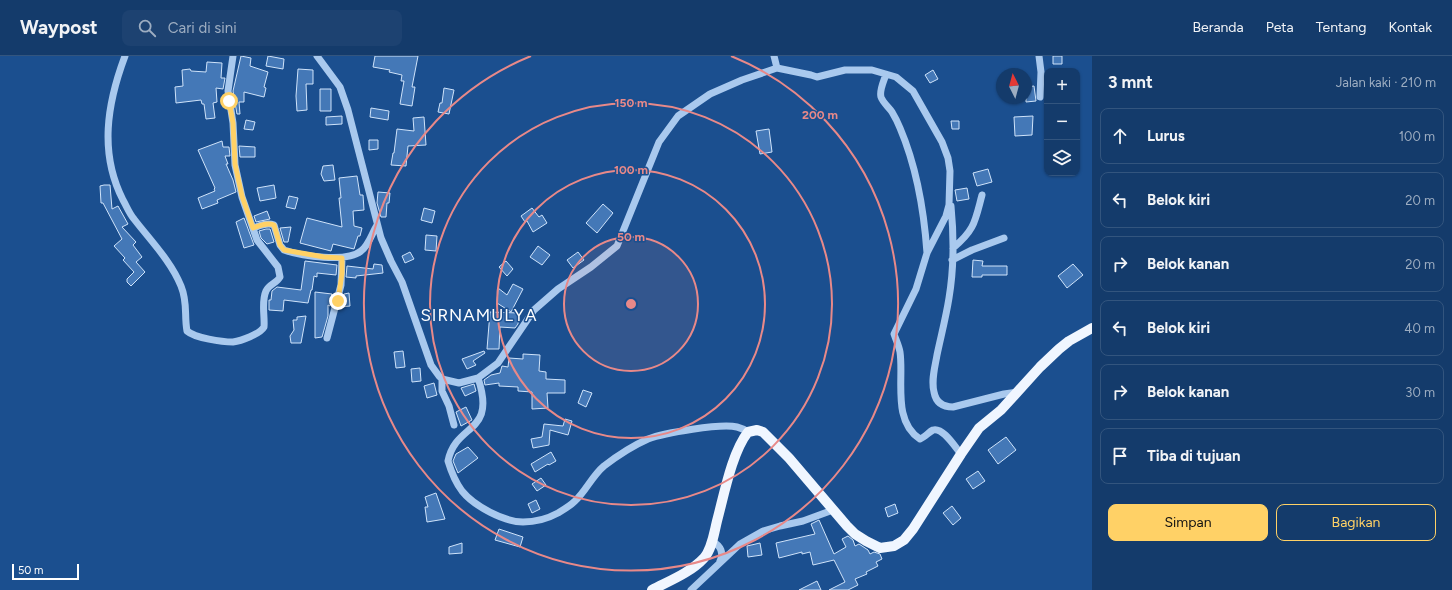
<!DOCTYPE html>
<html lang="id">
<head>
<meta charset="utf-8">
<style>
	:root { --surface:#143b6b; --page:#1d4271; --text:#f1f3f6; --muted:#9dadc1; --line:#33557e; --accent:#ffd166 }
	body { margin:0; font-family:Figtree,sans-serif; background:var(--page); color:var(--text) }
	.controls { position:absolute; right:12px; top:12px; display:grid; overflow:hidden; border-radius:8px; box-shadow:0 1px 3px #0004 }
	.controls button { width:36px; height:36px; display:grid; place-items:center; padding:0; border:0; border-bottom:1px solid var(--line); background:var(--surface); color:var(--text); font:20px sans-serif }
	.compass { position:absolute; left:996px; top:12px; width:36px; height:36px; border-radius:50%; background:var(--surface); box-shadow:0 1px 3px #0004; rotate:354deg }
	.scale { position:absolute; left:12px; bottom:10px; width:67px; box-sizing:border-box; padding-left:4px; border:2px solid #fff; border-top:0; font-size:11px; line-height:14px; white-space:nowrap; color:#fff; -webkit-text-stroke:3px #1b4f8f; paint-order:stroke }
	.stop { position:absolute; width:12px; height:12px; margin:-9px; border:3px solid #ffd166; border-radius:50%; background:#fff }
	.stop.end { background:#ffd166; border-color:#fff; box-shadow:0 1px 4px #0008 }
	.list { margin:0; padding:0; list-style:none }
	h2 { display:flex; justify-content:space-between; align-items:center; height:52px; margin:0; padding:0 16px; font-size:17px }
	h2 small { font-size:13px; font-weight:400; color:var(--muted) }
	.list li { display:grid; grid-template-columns:26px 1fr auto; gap:12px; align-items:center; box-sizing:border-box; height:56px; margin:0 8px 8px; padding:0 8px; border:1px solid var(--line); border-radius:8px }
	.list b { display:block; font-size:15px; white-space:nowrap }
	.list em { font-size:13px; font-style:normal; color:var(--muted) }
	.actions { display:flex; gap:8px; padding:12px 16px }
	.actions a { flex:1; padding:9px 0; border:1px solid var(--accent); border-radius:8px; text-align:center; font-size:14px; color:var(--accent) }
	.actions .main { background:var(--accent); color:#111 }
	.icon { flex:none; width:22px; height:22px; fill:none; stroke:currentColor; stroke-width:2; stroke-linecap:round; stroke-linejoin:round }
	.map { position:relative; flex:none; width:1092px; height:534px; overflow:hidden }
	header { display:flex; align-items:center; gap:24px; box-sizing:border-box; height:56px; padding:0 20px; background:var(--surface); border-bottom:1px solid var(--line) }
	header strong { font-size:19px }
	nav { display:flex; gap:22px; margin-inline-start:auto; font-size:14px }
	.search { width:280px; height:36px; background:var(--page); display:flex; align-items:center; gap:10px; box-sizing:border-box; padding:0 14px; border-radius:8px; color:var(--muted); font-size:15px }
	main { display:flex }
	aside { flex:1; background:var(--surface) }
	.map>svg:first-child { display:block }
</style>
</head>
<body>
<header>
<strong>Waypost</strong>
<div class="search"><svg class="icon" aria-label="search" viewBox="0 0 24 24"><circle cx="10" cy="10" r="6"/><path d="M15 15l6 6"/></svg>Cari di sini</div>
<nav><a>Beranda</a><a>Peta</a><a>Tentang</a><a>Kontak</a></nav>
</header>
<main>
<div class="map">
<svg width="1092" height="534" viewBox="0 0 1092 534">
	<rect width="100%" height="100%" fill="#1b4f8f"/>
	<path fill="#4478b7" stroke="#cfe3fa" d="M241 0 251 2 250 10 268 16 264 31 266 32 264 41 244 36V46H239L240 58H237L233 35Z
		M268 0 284 3 283 13 266 10Z
		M375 0H418L412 31H415L412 50 400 48 404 25H401L402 19 389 16 390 14 373 11Z
		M1053 0H1062V8H1053Z
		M207 6 222 7 221 22H225L223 33 216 32 217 46 213 47 215 62 206 63 204 48H202L201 44 176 47 175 31 183 30 182 14 190 13 191 15 206 16Z
		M298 13 313 14V28H306L307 54 297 55 296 40Z
		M933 14 938 23 930 27 925 19Z
		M1034 30 1036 45 1026 46V31Z
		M444 32 454 34 449 58 438 56 440 47H442Z
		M320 33H331V55H320Z
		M371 52 389 55 388 64 370 61Z
		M342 60V68L326 69V61Z
		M1033 60 1032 79 1015 80 1014 61Z
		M424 61 426 89 408 90 406 110 391 109 393 97H394L397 73 414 75 413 62Z
		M246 64 255 66 253 74 244 73Z
		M951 65H959V73H952Z
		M769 73 772 96 760 98 756 75Z
		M369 84H378V93L369 94Z
		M222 85 223 91H229L230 100H225L228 108H226L233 124 236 136 217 144 218 147 202 153 198 142 215 135 214 133 215 132 198 94Z
		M239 90 255 91V101H240Z
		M333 109 335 124 324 125 321 118 323 110Z
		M988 113 992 126 977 130 973 117Z
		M357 120 360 139H363L364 154 353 155 354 170 362 172 360 180H358L354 193 333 188 331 195 300 187 307 162 342 171 339 142H341L339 122Z
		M104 129H110L112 153 118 150 128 168 122 171 136 186 133 189 142 201 136 206 145 216 131 230 127 226V223L134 216 123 204 125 202 114 190 122 183 103 147H101L100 130Z
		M274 129 276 142 260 145 257 132Z
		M967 132 969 143 957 145 955 134Z
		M378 136 390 137 389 147H387L386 161H381L377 147Z
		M289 140 298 142 295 153 286 151Z
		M603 148 613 157 597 177 586 167Z
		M424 152 435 155 432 167 421 164Z
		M532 152 539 161 542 159 547 167 533 176 527 165 525 166 521 160Z
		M267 155 270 163 256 166 254 160Z
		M244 162 254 189 244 192 236 166Z
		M291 171 288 186H284L280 172Z
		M266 173H270L274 186 267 188 261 182 259 175Z
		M426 179 437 180 436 195 425 194Z
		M538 190 550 199 542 209 530 201Z
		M410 196 414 203 405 207 402 200Z
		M578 196 584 204 573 212 567 204Z
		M973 204 983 205 982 210H1007V219H982V221H972Z
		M305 205 337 209 336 219 317 217V221L314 220 312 234H311L308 247 284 244 283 255 269 254V244H271L272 235 277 231 301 234Z
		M506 205 513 213 507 220 499 211Z
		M374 208 382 209 383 217 356 220V222L346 221 347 210 373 213Z
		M1073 208 1083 219 1067 232 1058 220Z
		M513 228 523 233 511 256 497 247 498 232 507 239Z
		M315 236 332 238 331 239H333L330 250 328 249V260L322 281 315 282Z
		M349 237 350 250 340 251 344 238Z
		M490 256 519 257 518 268 515 272 500 271 499 293H487Z
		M306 260 301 287H291L290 280 294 274 293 264H297V261Z
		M403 295 405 311 396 312 394 296Z
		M484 295 485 297 473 305 476 309 467 313 462 303Z
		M523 298 540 299 539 315 546 316V323L565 324V337H547L548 352 532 353V336L518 335V331L499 330V327L485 329 484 324 491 319 500 317 502 310 508 311 509 302 523 303Z
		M420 312 421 325 412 326 411 313Z
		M434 327 437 339 427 342 424 330Z
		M474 328 476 335 465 340 461 332Z
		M583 334 592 337 586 351 578 347Z
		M466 351 472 364 461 370 456 356Z
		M565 363 572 365 568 379 550 374 549 389 533 392 531 383 542 381 544 368 563 370Z
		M1006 381 1016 394 998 408 988 394Z
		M468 391 478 402 458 417 453 405 456 398Z
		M551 396 556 405 549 409 548 408 535 416 531 408Z
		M978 415 985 425 973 433 966 423Z
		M541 422 546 429 537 435 532 428Z
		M436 437 445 463 427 466 425 451H428L425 441Z
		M536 444 540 453 532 457 528 448Z
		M895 448 898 457 888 461 885 452Z
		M952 450 961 462 953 469 943 457Z
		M819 464 834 498 846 491 842 483 848 480 853 484 855 490 859 488 868 494 870 498 874 496 880 498 882 503 876 506 878 510 866 516 867 518 855 523 858 529 848 534H829L845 526 834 504 813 509 810 496 802 498V496L779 502 776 487 815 478 811 468Z
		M499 473 523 481 520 491 495 484Z
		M462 487V497L449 498V491Z
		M760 487 762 499 748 501 747 490Z
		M817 525 821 534H799Z"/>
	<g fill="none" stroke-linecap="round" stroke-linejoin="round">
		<path stroke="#a9c9ee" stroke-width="7" d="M125 0C107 48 99 97 123 144 127 151 129 157 134 163 150 184 171 205 181 230 188 247 184 259 187 275 195 282 222 286 233 286 241 285 260 278 264 271 265 260 261 246 266 235 269 228 277 227 280 221L278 211 257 184 242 141 235 109 233 67 228 35 233 0
			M317 0 340 31 348 54 381 182 391 205 402 226 431 309 439 320 442 323 459 327 478 322 498 307 534 254 558 233 591 211 617 190 659 86 678 60 710 38 742 24 777 12 774 0
			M1039 0 1041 16 1040 41
			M777 12 811 19 817 21 845 14H872L896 21 913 35 942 86 948 102 950 115 949 149 946 160 927 197 916 233 894 278C896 284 899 290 900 296 904 323 892 365 920 383 925 381 929 376 933 374 943 371 955 391 961 398
			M886 18C884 25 879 34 881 41 883 47 889 51 892 56 895 61 898 67 900 72 917 112 924 154 927 197
			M951 150C954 181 954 212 949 242 946 261 941 280 937 299 935 311 931 324 934 336 936 347 943 351 953 351L1004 338 1018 336
			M253 172C259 170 267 166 274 169L280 189 284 194C301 200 347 207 361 195 369 189 372 177 377 169
			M953 192C975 174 975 165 982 139
			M952 204 972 194 1004 182
			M327 282 341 229 342 202
			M478 322C497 379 456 366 448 405 451 415 456 427 462 435 474 450 504 466 523 466 535 466 547 463 558 457 563 454 570 450 575 445 586 435 592 420 604 410 617 400 632 390 648 383 664 377 721 367 737 371 741 372 745 374 748 376
			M442 323V335L449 350 454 369
			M712 485C721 490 724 497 720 505
			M691 534 740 488 763 475 780 470 803 465 833 454"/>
		<path stroke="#f0f6ff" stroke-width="10" d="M652 534C669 525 690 517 704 502 712 493 714 477 717 465 724 439 732 396 748 376L757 374 763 376 789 402 847 470 855 478 866 485 880 492 894 490 904 484 913 473 961 398 979 372 1001 354 1040 311 1059 293 1069 285 1092 272"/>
	</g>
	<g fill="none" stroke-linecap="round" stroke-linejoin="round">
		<path stroke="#ffd166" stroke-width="5" d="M229 45 233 67 235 108 242 140 253 172C259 170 267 166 274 169L280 189 284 194 324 201 342 202V217L338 245"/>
	</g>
	<circle cx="631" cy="248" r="67" fill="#e88989" fill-opacity=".12"/>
	<g fill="none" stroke="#e88989" stroke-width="2">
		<circle cx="631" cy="248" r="67"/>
		<circle cx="631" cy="248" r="134"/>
		<circle cx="631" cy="248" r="201"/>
		<path d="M731 0A267 267 0 1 1 531 0"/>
	</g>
	<g text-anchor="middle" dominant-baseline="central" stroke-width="3" stroke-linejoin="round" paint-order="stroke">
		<g font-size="17" letter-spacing="1" fill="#fff" stroke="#1b4f8f">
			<text x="479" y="259">SIRNAMULYA</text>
		</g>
	</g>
	<circle cx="631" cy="248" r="6" fill="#e88989" stroke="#1b4f8f" stroke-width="2"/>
	<g font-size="12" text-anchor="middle" font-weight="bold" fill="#e88989" stroke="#1b4f8f" stroke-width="3" stroke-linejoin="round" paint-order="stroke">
		<text x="631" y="51">150 m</text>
		<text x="820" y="63">200 m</text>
		<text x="631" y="118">100 m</text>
		<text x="631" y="185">50 m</text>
	</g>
</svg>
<div class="controls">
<button>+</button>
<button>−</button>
<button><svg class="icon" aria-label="layers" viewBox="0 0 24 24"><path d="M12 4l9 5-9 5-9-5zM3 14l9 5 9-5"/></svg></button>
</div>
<svg class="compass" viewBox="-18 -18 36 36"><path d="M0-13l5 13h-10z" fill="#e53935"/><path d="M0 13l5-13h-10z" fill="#9dadc1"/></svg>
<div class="scale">50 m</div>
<div class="stop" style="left:229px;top:45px"></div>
<div class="stop end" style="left:338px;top:245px"></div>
</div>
<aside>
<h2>3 mnt<small>Jalan kaki · 210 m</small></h2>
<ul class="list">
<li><svg class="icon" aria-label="ahead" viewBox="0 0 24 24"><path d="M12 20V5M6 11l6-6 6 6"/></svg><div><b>Lurus</b></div><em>100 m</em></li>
<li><svg class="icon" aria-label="left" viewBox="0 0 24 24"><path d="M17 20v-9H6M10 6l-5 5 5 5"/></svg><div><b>Belok kiri</b></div><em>20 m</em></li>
<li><svg class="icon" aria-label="right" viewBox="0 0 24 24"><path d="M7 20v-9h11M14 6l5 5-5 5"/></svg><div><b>Belok kanan</b></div><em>20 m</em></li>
<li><svg class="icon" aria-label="left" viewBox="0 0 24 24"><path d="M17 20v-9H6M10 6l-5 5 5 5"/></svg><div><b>Belok kiri</b></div><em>40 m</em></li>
<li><svg class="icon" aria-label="right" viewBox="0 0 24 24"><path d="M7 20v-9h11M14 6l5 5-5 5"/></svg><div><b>Belok kanan</b></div><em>30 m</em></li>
<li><svg class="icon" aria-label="arrive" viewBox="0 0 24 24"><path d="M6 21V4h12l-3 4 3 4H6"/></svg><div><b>Tiba di tujuan</b></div></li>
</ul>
<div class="actions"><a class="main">Simpan</a><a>Bagikan</a></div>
</aside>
</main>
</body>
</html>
